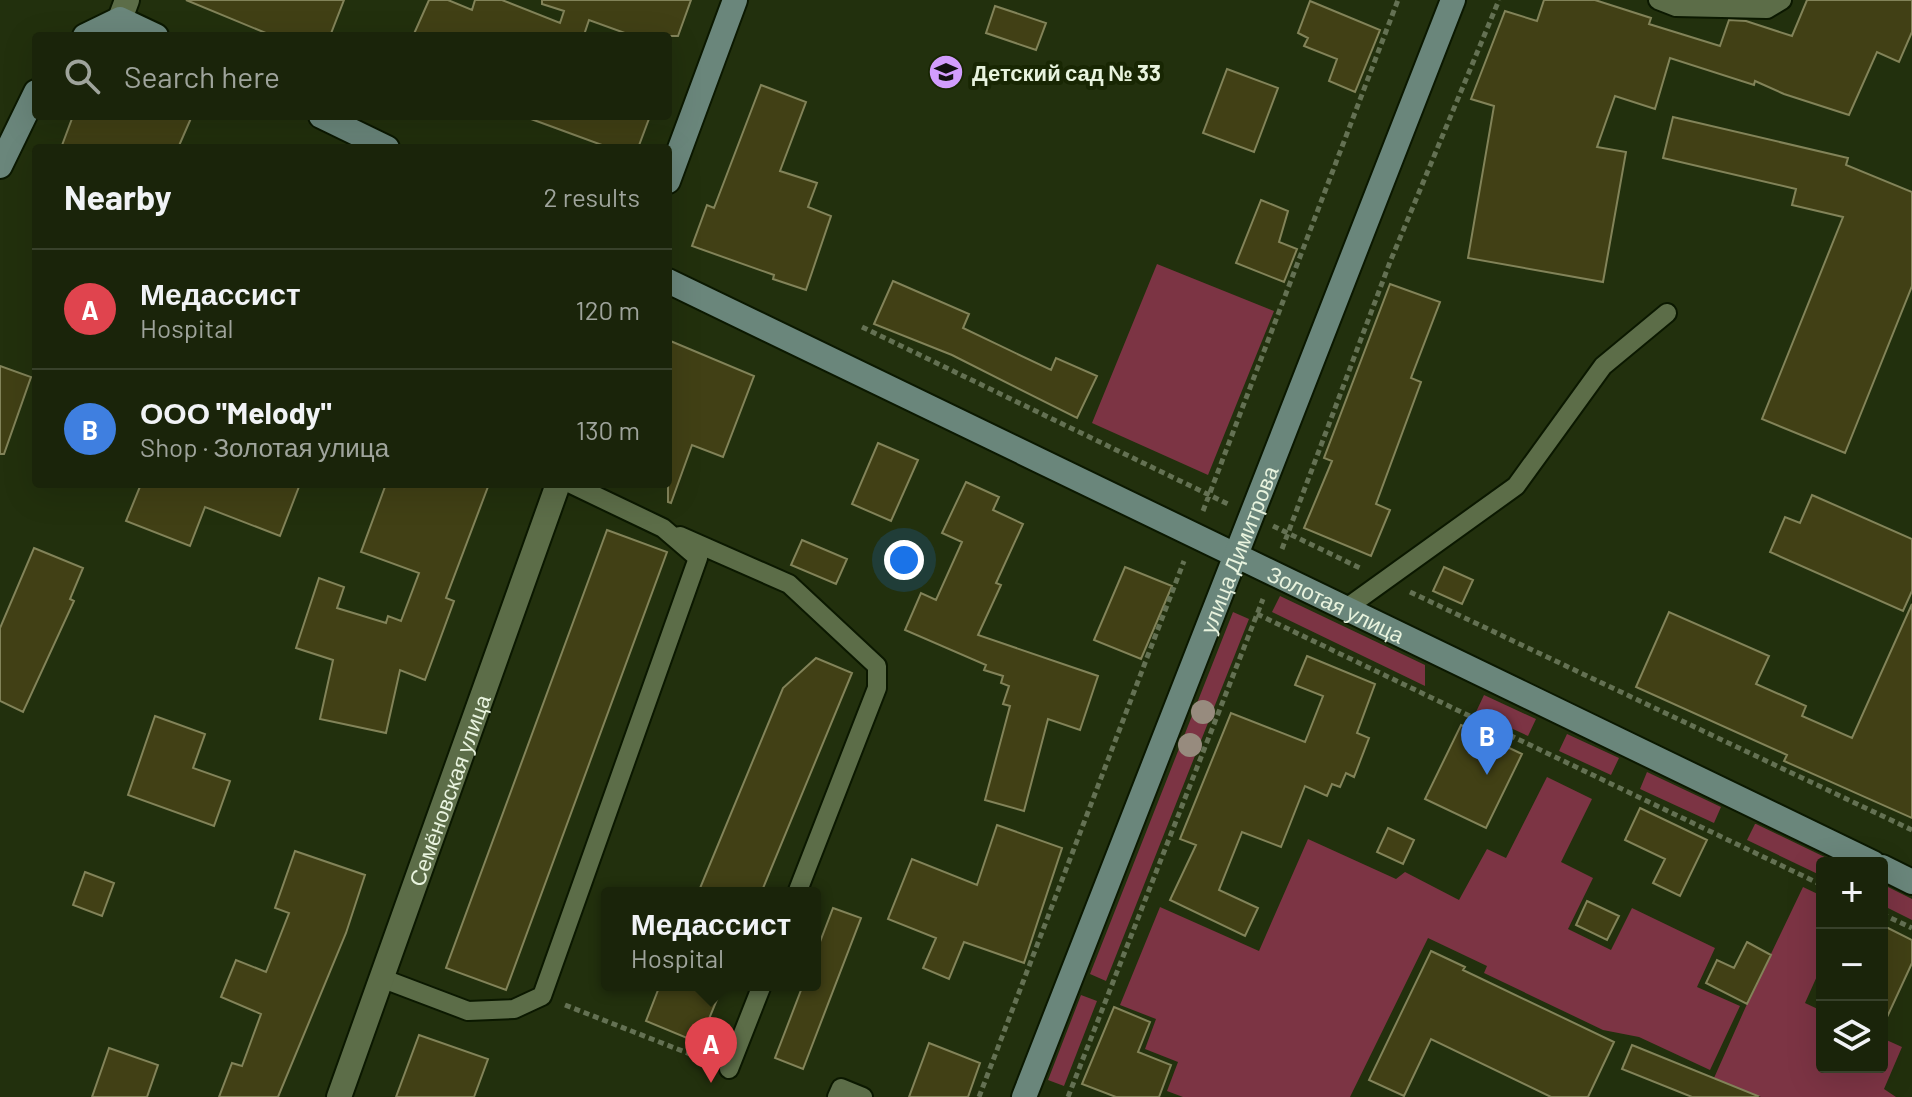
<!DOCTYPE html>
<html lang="en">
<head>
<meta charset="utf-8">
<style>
	:root { --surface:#1a240a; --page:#232c13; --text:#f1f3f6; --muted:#9fa49c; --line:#38412b; --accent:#bca0f2 }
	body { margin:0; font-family:Barlow,sans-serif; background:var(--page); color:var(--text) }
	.controls { position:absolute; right:24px; bottom:24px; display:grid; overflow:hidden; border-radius:8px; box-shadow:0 8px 32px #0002 }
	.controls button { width:72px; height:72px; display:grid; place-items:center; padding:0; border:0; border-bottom:2px solid var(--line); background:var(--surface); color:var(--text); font:40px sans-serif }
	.you { position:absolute; left:904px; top:560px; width:28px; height:28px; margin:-20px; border:6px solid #fff; border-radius:50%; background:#1a73e8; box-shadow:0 0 0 12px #1a73e833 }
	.badge { display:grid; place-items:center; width:52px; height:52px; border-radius:50%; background:var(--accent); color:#fff; font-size:26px; font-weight:700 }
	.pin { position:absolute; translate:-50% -66px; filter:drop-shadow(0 2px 4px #0008) }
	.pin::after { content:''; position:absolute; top:42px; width:28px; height:24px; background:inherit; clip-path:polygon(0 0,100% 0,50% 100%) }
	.popup { position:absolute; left:601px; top:887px; width:220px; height:104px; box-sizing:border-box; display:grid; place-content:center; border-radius:8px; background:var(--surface); filter:drop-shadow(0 2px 6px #0005); font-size:26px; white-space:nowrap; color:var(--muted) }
	.popup b { font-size:30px; color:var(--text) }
	.popup::after { content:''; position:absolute; left:50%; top:100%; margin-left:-16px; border:16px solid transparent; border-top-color:var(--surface) }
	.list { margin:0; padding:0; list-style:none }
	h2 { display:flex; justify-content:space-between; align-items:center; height:104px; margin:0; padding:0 32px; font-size:34px }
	h2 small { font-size:26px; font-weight:400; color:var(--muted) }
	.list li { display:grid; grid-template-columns:52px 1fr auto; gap:24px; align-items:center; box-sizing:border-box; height:120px; padding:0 32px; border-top:2px solid var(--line) }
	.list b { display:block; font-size:30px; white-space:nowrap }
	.list p { margin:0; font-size:26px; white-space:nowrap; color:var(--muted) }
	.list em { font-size:26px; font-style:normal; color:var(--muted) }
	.icon { flex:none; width:44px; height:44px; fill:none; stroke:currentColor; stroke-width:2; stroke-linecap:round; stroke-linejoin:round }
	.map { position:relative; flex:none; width:1912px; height:1097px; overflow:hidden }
	.search { position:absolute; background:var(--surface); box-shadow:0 8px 32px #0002; left:32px; top:32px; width:640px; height:88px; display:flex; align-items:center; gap:20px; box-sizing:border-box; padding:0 28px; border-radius:8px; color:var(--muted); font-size:30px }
	.panel { position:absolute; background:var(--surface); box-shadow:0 8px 32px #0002; left:32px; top:144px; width:640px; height:344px; border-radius:8px }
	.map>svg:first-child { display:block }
</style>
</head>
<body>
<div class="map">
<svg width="1912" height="1097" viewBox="0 0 1912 1097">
	<rect width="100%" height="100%" fill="#22300d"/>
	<path fill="#7c3444" d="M1157 264 1274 311 1208 475 1092 423Z
		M1280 596 1425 665V686L1272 612Z
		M1233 612 1249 619 1106 981 1090 974Z
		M1484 695 1536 719 1528 736 1476 712Z
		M1567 734 1619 758 1611 775 1559 751Z
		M1647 772 1721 807 1714 823 1640 789Z
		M1547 777 1592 799 1561 862 1593 878 1568 929 1611 950 1632 908 1715 948 1697 987 1740 1006 1710 1070 1639 1037 1603 1030 1484 973 1487 966 1428 938 1350 1097H1183L1167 1091 1178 1062 1145 1049 1156 1019 1120 1005 1160 907 1259 951 1308 839 1396 879 1405 872 1459 900 1487 849 1506 858Z
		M1755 824H1756L1837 863H1822V876L1747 840Z
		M1882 884 1912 899V920L1882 905Z
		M1803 887 1822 896V965L1805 1003 1822 1011V1067H1882V1038L1902 1047 1884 1089 1896 1097H1761L1714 1078 1747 1004Z
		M1081 995 1097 1001 1064 1086 1048 1080Z"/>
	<path fill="#414015" stroke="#828359" stroke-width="2" d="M186 0H344L330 36H273Z
		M429 0H448L472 10 475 0H502L560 23 564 11 542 4V0H691L678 36H633L589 20 585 32 589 36H413Z
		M1544 0H1595L1651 18 1649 24 1720 46 1729 20 1746 21 1792 36 1807 0H1912V32L1899 62 1877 52 1849 115 1784 94 1755 81 1754 85 1670 58 1655 109 1615 96 1597 147 1626 152 1603 282 1468 258 1494 106 1471 99 1505 11 1537 21Z
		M1310 1 1380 30 1355 92 1329 81 1337 59 1304 46 1308 38 1298 33Z
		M995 6 1046 23 1036 50 986 33Z
		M1227 69 1278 88 1254 152 1203 133Z
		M761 85 806 102 780 171 817 183 808 207 831 216 806 290 773 279 774 275 692 246 707 205 714 208Z
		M73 116H192L178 148H61Z
		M531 116H650L638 148H610L531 119Z
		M1673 117 1848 158 1846 165 1912 192V286L1845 453 1762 419 1843 217 1792 205 1796 189 1663 158Z
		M1261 200 1288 211 1279 242 1297 249 1284 282 1236 263Z
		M893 281 969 314 963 328 1051 370 1056 358 1097 376 1077 418 952 355 874 324Z
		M1390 284 1440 302 1411 378 1421 382 1376 504 1390 510 1371 556 1304 528 1332 461 1324 458Z
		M668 340 754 376 723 457 692 445 671 503 668 502Z
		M0 366 31 377 4 454H0Z
		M878 443 918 460 891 521 852 504Z
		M966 482 999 497 993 510 1023 524 996 583 1001 585 978 635 1098 676 1080 730 1048 719 1024 811 985 800 1010 706 1003 704 1009 686 1001 683 1003 676 984 670 986 665 905 630 921 593 936 600 962 542 942 533Z
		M141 484H300L280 536 205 507 190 546 126 521Z
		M386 484H489L446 598 454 601 425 680 400 670 386 733 320 719 333 660 296 648 319 578 344 587 337 608 386 623 388 616 401 621 419 573 361 552Z
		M1812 495 1912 539V591L1903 611 1770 552 1785 517 1800 523Z
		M607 530 667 552 506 990 446 968Z
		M802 540 847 559 836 584 791 565Z
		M34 548 83 568 70 599 74 601 23 712 0 701V628Z
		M1125 567 1172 586 1141 659 1094 640Z
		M1444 567 1473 580 1462 604 1433 591Z
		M1912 604V818L1784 761 1787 755 1636 687 1669 612 1769 656 1756 684 1806 706 1802 716 1852 738Z
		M1307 656 1375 684 1357 733 1369 738 1354 777 1346 773 1340 787 1332 784 1327 796 1305 786 1281 847 1242 832 1219 890 1258 908 1245 936 1170 900 1196 845 1180 839 1231 713 1305 742 1323 696 1295 685Z
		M816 658 852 673 761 893H698L783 688Z
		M155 716 205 734 193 768 230 781 214 826 128 795Z
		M1461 725 1522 754 1486 828 1425 799Z
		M1640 808 1707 840 1680 896 1653 883 1665 859 1625 840Z
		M997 825 1062 848 1024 963 964 942 949 979 923 968 936 938 888 919 912 859 977 885Z
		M1388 828 1414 840 1403 864 1377 852Z
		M295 851 365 875 346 933 278 1097H219L232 1063 242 1066 261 1014 221 997 236 960 266 972 289 913 275 908Z
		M85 872 114 883 102 916 73 905Z
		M1587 901 1619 916 1607 940 1576 925Z
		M833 908 861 918 803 1069 775 1058 803 985H815V955Z
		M1882 925 1912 940V963L1882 1028Z
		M1747 942 1771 955 1747 1004 1706 983 1717 960 1734 968Z
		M1431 951 1465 967 1463 970 1614 1042 1588 1097H1551L1431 1039 1404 1096 1369 1080Z
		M660 985H723L699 1043 646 1021Z
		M1114 1007 1150 1022 1138 1052 1171 1065 1159 1097H1116L1082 1084Z
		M419 1035 488 1059 474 1097H396Z
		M929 1043 980 1063 968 1097H909Z
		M1632 1045 1758 1096 1757 1097H1692L1622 1069Z
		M109 1048 158 1065 147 1097H92Z"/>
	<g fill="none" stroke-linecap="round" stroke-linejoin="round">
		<g stroke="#0b1800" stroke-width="22">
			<path id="lane" d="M1658 0 1676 7 1767 9 1782 0
				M680 536 789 584 877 666V688L797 893
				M1345 609 1516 486 1603 366 1667 313
				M381 978 468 1011 514 1009 542 996 698 558 663 528 571 484
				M729 1069 762 985
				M837 1097 841 1088 863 1097"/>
		</g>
		<g stroke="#0b1800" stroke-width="28">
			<g id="street">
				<path d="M120 19 127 0"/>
				<path id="s1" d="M339 1097 558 484"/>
			</g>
		</g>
		<g stroke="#0b1800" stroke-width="28">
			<g id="secondary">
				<path d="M85 36 120 19 156 36"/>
				<path d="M321 116 387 148"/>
				<path d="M0 166 36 92"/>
				<path d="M668 181 735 0"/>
				<path id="s2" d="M668 281 1873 863"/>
				<path d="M1882 867 1912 882"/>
				<path id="s3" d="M1024 1097 1453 0"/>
			</g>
		</g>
		<path stroke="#647153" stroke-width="5" stroke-dasharray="6 4" stroke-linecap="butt" d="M862 327 1228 504
			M1203 511 1398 0
			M1273 526 1362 569
			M1282 549 1390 262 1499 0
			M1410 592 1912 830
			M1257 614 1822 885
			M1882 914 1912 928
			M565 1005 708 1061
			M979 1097 1184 561
			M1068 1097 1263 599"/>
		<use href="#lane" stroke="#5c6d48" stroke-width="18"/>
		<use href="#street" stroke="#5c6d48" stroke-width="24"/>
		<use href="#secondary" stroke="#6a867b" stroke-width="24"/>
	</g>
	<g fill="#978b7e">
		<circle cx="1203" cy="712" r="12"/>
		<circle cx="1190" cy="745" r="12"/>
	</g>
	<defs>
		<g id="school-disc" transform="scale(1.8)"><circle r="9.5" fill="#d29dfd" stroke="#182603"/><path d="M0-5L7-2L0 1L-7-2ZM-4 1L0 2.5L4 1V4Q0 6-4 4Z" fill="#111"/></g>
	</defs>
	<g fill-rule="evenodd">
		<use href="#school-disc" x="946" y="72"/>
	</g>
	<g text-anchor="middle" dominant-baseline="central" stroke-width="8" stroke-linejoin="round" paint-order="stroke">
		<g font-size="22" font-weight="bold" fill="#e8f3de" stroke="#182603" text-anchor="start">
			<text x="972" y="72">Детский сад № 33</text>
		</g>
		<g font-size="22" fill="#e8f3de" stroke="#182603">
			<text stroke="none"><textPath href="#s3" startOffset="588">улица Димитрова</textPath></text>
			<text stroke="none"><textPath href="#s2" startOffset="742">Золотая улица</textPath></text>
			<text stroke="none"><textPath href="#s1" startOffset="326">Семёновская улица</textPath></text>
		</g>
	</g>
</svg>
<div class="controls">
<button>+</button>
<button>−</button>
<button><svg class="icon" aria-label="layers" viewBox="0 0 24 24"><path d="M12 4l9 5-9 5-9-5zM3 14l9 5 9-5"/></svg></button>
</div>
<div class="you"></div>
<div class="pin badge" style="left:711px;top:1083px;background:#e0444e">A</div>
<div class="popup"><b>Медассист</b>Hospital</div>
<div class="pin badge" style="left:1487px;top:775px;background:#3f7fe0">B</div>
<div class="search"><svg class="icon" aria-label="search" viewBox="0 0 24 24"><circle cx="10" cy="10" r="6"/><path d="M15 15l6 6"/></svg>Search here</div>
<section class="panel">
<h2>Nearby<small>2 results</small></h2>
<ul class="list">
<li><span class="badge" style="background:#e0444e">A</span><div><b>Медассист</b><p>Hospital</p></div><em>120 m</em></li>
<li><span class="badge" style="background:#3f7fe0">B</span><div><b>ООО &quot;Melody&quot;</b><p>Shop · Золотая улица</p></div><em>130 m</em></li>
</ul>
</section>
</div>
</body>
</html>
